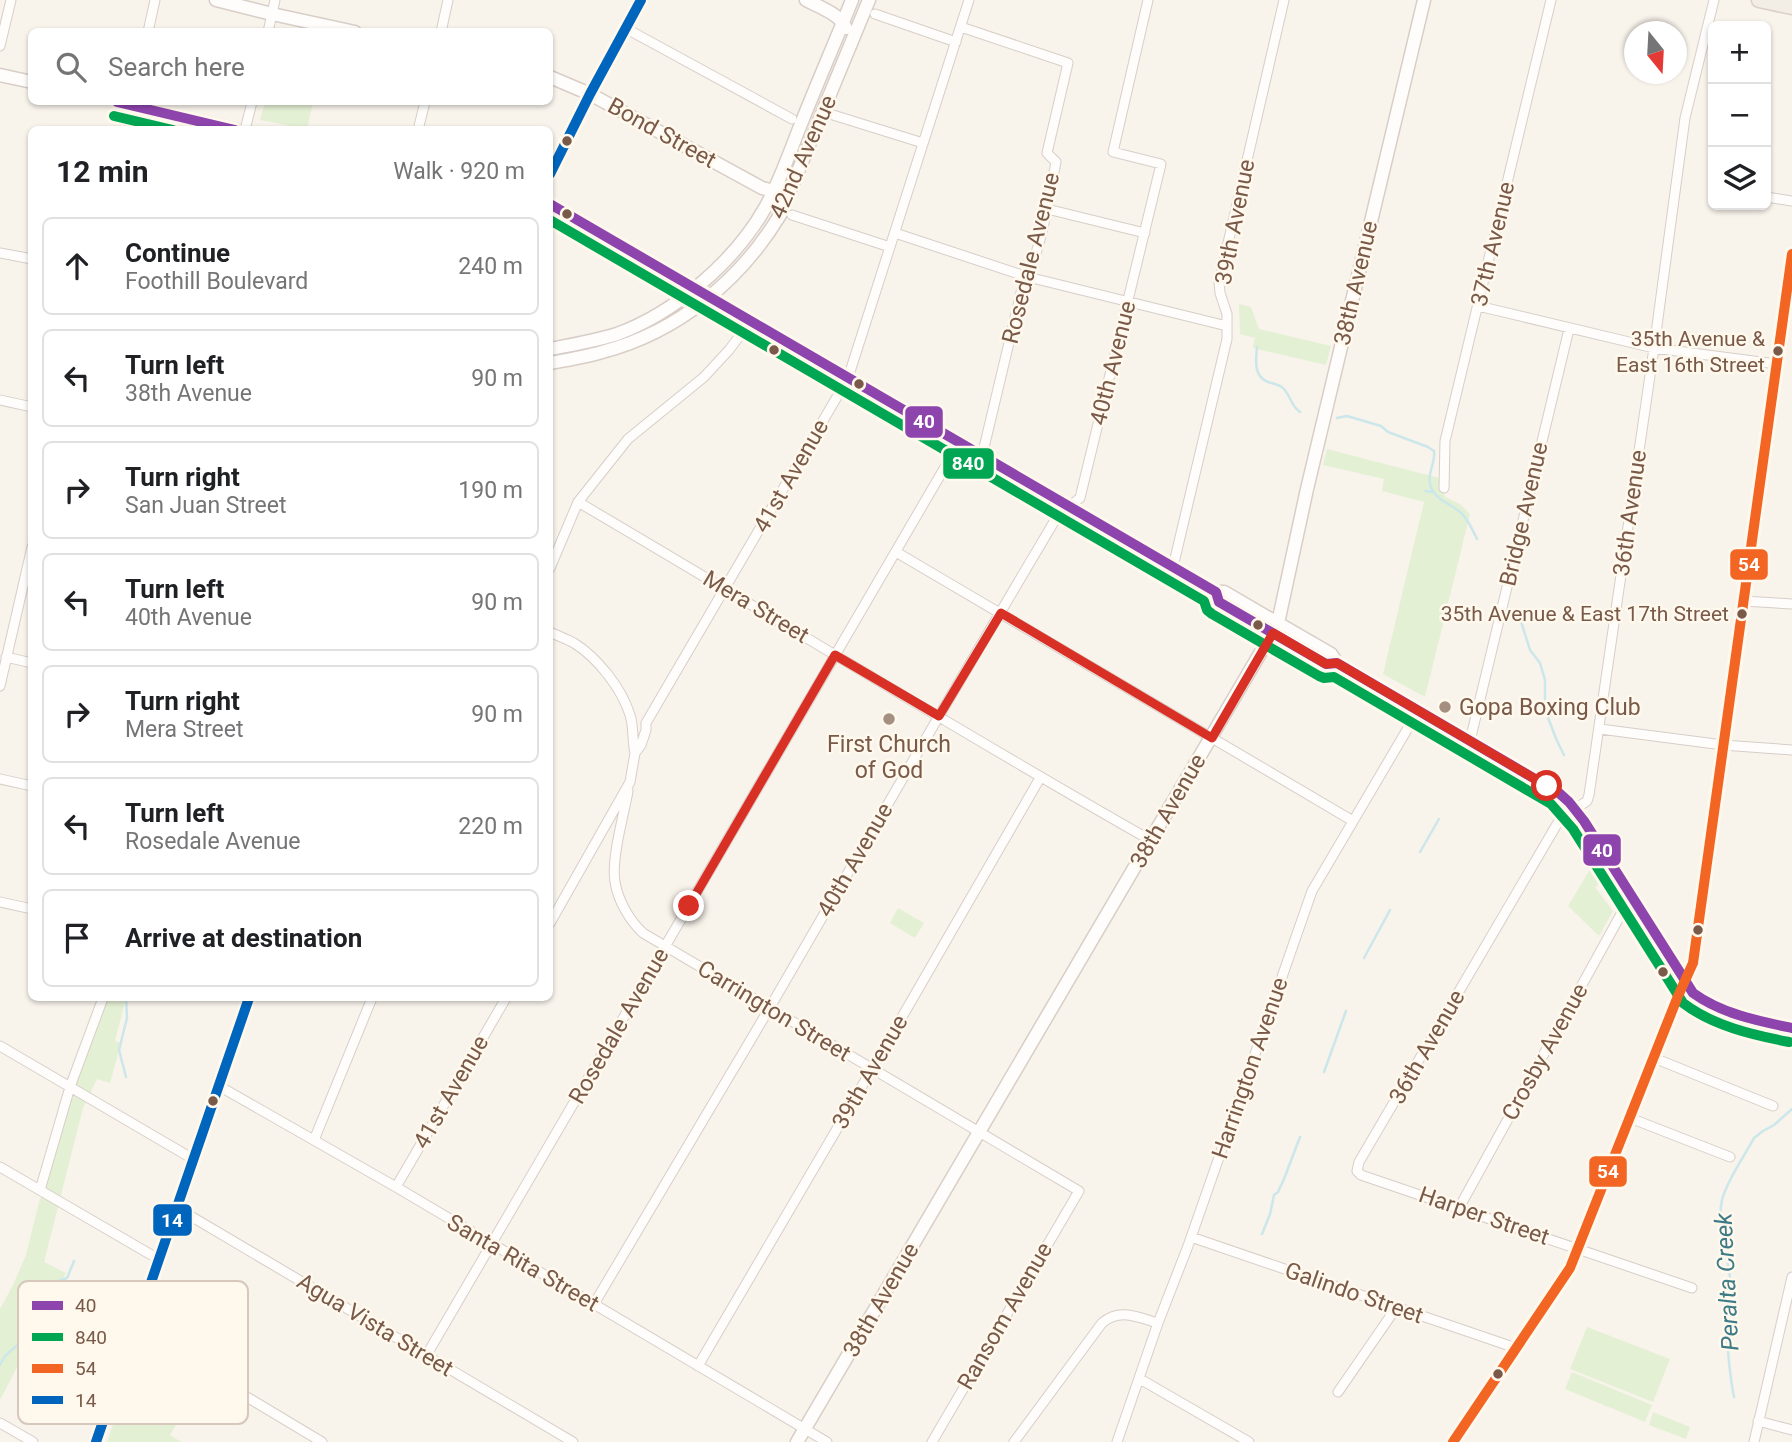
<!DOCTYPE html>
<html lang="en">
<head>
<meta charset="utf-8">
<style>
	:root { --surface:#fff; --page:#f6f6f6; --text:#202124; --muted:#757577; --line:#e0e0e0 }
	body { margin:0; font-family:Roboto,sans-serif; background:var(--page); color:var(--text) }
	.controls { position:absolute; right:21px; top:21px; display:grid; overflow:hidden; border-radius:10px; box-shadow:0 2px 5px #0004 }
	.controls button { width:63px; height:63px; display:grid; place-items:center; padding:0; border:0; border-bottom:2px solid var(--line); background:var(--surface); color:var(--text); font:35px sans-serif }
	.compass { position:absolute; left:1624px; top:21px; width:63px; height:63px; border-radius:50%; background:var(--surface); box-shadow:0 2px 5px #0004; rotate:162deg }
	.stop { position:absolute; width:21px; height:21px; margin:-16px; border:5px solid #d93025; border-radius:50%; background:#fff }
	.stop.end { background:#d93025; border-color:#fff; box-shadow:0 2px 7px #0008 }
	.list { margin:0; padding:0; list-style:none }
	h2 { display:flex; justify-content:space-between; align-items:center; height:91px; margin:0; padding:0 28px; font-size:30px }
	h2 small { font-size:23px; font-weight:400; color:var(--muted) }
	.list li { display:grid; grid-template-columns:46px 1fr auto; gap:21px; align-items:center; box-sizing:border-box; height:98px; margin:0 14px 14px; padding:0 14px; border:2px solid var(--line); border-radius:10px }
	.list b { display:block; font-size:26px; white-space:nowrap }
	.list p { margin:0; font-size:23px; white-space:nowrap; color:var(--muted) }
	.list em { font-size:23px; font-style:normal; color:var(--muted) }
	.icon { flex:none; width:38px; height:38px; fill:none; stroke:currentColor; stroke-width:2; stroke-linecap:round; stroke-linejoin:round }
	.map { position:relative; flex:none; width:1792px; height:1442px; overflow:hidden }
	.search { position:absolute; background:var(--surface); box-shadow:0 2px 5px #0004; left:28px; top:28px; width:525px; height:77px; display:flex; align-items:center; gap:18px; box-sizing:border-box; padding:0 24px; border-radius:10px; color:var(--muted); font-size:26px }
	.panel { position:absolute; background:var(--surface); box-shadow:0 2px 5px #0004; left:28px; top:126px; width:525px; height:875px; border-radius:10px }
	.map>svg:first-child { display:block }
</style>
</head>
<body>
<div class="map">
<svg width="1792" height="1442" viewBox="0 0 1792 1442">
	<rect width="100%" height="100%" fill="#f8f3eb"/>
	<path fill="#e4f0d4" d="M265 102H313L307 129 260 120Z
		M1239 304 1251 307 1259 329 1331 346 1326 365 1253 348 1255 338 1240 334Z
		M1327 449 1439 478 1445 497 1460 504 1470 514 1425 697 1383 674 1424 502 1382 491 1384 479 1323 465Z
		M1594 863 1605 880 1595 887 1613 911 1599 936 1568 906Z
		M898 908 924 923 915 938 890 923Z
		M108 998H126L115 1041 121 1043 110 1083 97 1079 83 1108 44 1262 66 1273 0 1400V1309L13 1285 26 1255 39 1202 49 1178 55 1151 78 1077Z
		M1587 1327 1670 1359 1653 1402 1570 1369Z
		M1572 1372 1652 1405 1645 1422 1565 1389Z
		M125 1390 179 1420 170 1435 181 1442H107Z
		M1653 1412 1690 1427 1686 1439 1649 1425Z"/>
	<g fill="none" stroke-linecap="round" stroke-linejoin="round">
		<path stroke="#cbe7ea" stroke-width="2.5" d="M1257 347C1256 360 1253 376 1268 382 1273 384 1280 384 1284 389 1291 397 1291 406 1300 412
			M1337 418 1347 416 1381 426 1388 432 1428 447 1434 451C1436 462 1427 473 1430 484 1434 501 1452 503 1462 514 1469 521 1473 531 1477 539
			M1425 491 1432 492
			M1519 615 1530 650 1540 663 1545 680V698L1547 715 1557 741 1564 755
			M1420 852 1439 819
			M1364 958 1390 910
			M126 998 127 1018 119 1050 126 1077
			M1324 1072 1346 1011
			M1262 1234 1270 1214 1274 1195 1278 1192 1284 1179 1300 1137
			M0 1365 5 1356 23 1340 28 1323 42 1313 46 1300 44 1293 47 1285 67 1278 74 1261
			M1734 1397C1729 1372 1727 1341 1726 1316 1726 1304 1731 1292 1730 1279 1728 1251 1716 1228 1722 1200 1726 1182 1745 1155 1754 1138L1763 1131 1774 1125 1792 1109"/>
		<g stroke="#d7cec8" stroke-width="11">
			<path id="street" d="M875 14 956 42
				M961 27 1068 63 1047 153 1056 162C1049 198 1041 253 1023 284L982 456
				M625 28 792 119
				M148 32 155 0
				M268 32 275 0
				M441 32 448 0
				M0 46 11 0
				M833 115 923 143
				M125 130 132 102
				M245 130 252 102
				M418 130 425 102
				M1766 197 1792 201
				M1047 209 1145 233
				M792 215 890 247
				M895 233 1028 277 1227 326
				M0 253 32 259
				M1478 306 1654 348 1776 364
				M0 400 32 407
				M1444 488 1445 441 1551 0
				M578 502C769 614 958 731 1152 841
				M896 552 1353 821
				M1173 567 1227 339V314L1220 293 1219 282 1284 0
				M550 568 578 502 628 439 704 377 729 350 751 321
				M1744 601 1792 604
				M550 632C558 636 567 639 574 643 598 658 622 689 630 715 634 727 632 741 635 753
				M6 657 32 663
				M0 686 32 547
				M1600 729 1723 745 1792 750
				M1470 741 1569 329
				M0 779 32 786
				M628 791C624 815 611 858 615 882 618 901 630 921 643 933L1079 1191 932 1442
				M0 902 32 909
				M550 923 630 782 635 753 641 745 646 730V723L848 378 969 0
				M0 1046 193 1159
				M1654 1058 1773 1106
				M219 1086 396 1187 827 1442
				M1630 1118 1730 1157
				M314 1140 372 998
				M0 1167 160 1260
				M396 1187 506 998
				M40 1190 70 1087 103 998
				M177 1208 573 1442
				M1459 1208 1631 896
				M1191 1237 1516 1348
				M1692 1288 1361 1175 1357 1171 1359 1162 1560 819 1587 801 1589 795 1654 348 1685 118 1714 0
				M594 1304 769 1009 939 716 1058 515 1080 498 1161 164 1113 152 1148 0
				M135 1330 322 1442
				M426 1356 959 443
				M698 1366 872 1069 1040 778
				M1140 1379 1249 1442
				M1338 1392 1396 1308
				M1758 1421 1792 1430
				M0 1423 33 1442
				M1014 1442 1102 1323C1120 1308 1137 1317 1158 1323
				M1117 1442 1158 1323 1188 1246 1312 891 1418 711
				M1754 1442 1792 1277"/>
		</g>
		<g stroke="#d8cec7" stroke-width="15">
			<path id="secondary" d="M216 0 272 14 355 32
				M806 0C819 7 840 14 846 28
				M0 75 32 82
				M550 77 590 94 762 188 774 191H781
				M117 102 237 130
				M550 174 590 94 641 0
				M550 204 1216 592H1224L1331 654 1337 663 1340 665 1559 793 1569 802 1584 821 1693 993C1713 1011 1765 1023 1792 1028
				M550 349C572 345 595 341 617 334 675 313 735 261 765 208 781 180 791 148 803 119 819 79 836 40 852 0
				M550 363C567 360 585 357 602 352 678 332 740 281 780 215L869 0
				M1216 592 1219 602 1326 664 1337 663
				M96 1442 249 998
				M797 1442 1278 623 1307 489 1424 0
				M1453 1442 1570 1268 1678 996 1693 963 1792 254"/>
		</g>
		<g stroke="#dad0c9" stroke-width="17">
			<path id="primary" d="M1759 0 1792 7"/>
		</g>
		<use href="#street" stroke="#fefdfc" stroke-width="9"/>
		<use href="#secondary" stroke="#fefdfc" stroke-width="12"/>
		<use href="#primary" stroke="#f3eee5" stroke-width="14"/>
		<g stroke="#fff8ed" stroke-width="16">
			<path id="bus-1" d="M117 102 235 130
				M550 204 1216 592 1219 602 1326 664 1337 663 1559 793 1569 802 1584 821 1693 993C1722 1014 1758 1021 1792 1028"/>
		</g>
		<g stroke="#fff8ed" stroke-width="16">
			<path id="bus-2" d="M114 116 173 130
				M550 220 1204 601 1207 610 1212 614 1319 676 1324 678 1334 677 1551 804 1573 829 1683 1003C1713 1026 1753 1035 1789 1042"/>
		</g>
		<g stroke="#fff8ed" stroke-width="16">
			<path id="bus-3" d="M1453 1442 1570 1268 1678 996 1693 963 1792 254"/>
		</g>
		<g stroke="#fff8ed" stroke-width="16">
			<path id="bus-4" d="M550 174 590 94 641 0
				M96 1442 249 998"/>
		</g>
		<use href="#bus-1" stroke="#8e44ad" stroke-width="10"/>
		<use href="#bus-2" stroke="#00a651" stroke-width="10"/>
		<use href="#bus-3" stroke="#f26522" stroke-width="10"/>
		<use href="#bus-4" stroke="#0065bd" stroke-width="10"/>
	</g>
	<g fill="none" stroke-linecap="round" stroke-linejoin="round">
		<path stroke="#d93025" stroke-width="9" d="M689 906 835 655 939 716 1001 613 1212 738 1273 633 1326 664 1337 663 1547 786"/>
	</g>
	<g fill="#795948" stroke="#fff8ed" stroke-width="2.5">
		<circle cx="567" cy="141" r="6"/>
		<circle cx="567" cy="214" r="6"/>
		<circle cx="774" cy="350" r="6"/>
		<circle cx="1778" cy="351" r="6"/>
		<circle cx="859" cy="384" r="6"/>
		<circle cx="1742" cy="614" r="6"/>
		<circle cx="1258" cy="625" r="6"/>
		<circle cx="1698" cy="930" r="6"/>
		<circle cx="1663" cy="972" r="6"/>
		<circle cx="213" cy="1101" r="6"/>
		<circle cx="1498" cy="1374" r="6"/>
	</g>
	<g fill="#a58f81" stroke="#fff8ed" stroke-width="2.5">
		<circle cx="1445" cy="707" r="7"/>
		<circle cx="889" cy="719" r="7"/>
	</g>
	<g text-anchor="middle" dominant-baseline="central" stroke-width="5" stroke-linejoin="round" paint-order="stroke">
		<g font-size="21" fill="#795948" stroke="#fff8ed" text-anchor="end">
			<text x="1765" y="339">35th Avenue &amp;<tspan x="1765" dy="26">East 16th Street</tspan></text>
			<text x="1729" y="614">35th Avenue &amp; East 17th Street</text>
		</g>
		<g font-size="23" fill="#795948" stroke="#fff8ed">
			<text transform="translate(662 133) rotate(29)">Bond Street</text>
			<text transform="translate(803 157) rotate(-66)">42nd Avenue</text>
			<text transform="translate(1235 222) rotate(-79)">39th Avenue</text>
			<text transform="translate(1493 244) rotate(-77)">37th Avenue</text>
			<text transform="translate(1031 258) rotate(-76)">Rosedale Avenue</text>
			<text transform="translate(1356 283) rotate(-77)">38th Avenue</text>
			<text transform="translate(1113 363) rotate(-76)">40th Avenue</text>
			<text transform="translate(791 476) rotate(-60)">41st Avenue</text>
			<text transform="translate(1630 513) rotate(-82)">36th Avenue</text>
			<text transform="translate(1524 514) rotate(-77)">Bridge Avenue</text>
			<text transform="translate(756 607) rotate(31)">Mera Street</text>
			<text transform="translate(1168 811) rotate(-60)">38th Avenue</text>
			<text transform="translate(855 860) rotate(-60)">40th Avenue</text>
			<text transform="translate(774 1011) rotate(31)">Carrington Street</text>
			<text transform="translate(619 1026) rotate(-60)">Rosedale Avenue</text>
			<text transform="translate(1427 1047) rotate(-60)">36th Avenue</text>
			<text transform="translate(1545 1052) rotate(-61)">Crosby Avenue</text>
			<text transform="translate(1250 1068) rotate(-71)">Harrington Avenue</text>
			<text transform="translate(870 1072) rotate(-60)">39th Avenue</text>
			<text transform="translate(451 1092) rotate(-60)">41st Avenue</text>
			<text transform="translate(1484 1216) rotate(19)">Harper Street</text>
			<text transform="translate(523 1263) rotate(30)">Santa Rita Street</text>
			<text transform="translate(1354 1293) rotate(19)">Galindo Street</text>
			<text transform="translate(881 1300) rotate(-60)">38th Avenue</text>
			<text transform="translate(1005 1316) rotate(-60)">Ransom Avenue</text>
			<text transform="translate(375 1325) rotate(31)">Agua Vista Street</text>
		</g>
		<g font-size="23" fill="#795948" stroke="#fff8ed" text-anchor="start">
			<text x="1459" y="707">Gopa Boxing Club</text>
			<text x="889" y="744" text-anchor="middle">First Church<tspan x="889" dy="26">of God</tspan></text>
		</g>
		<g font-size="24" font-style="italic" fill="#3d7b87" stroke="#fff8ed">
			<text transform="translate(1727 1282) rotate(-93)">Peralta Creek</text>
		</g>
	</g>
	<rect x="18" y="1281" width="230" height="143" rx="10" fill="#fff8ed" stroke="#d7c8bc" stroke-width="2"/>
	<rect x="32" y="1301" width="31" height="9" fill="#8e44ad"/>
	<rect x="32" y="1333" width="31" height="8" fill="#00a651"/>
	<rect x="32" y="1364" width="31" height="9" fill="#f26522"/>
	<rect x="32" y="1396" width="31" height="8" fill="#0065bd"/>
	<g font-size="19" fill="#795948">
		<text x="75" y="1312">40</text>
		<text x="75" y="1344">840</text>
		<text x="75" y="1375">54</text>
		<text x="75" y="1407">14</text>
	</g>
	<g stroke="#fff8ed" stroke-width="2.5">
		<rect x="904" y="405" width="40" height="34" rx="7" fill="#8e44ad"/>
		<rect x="942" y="447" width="53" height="33" rx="7" fill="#00a651"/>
		<rect x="1729" y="548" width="40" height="33" rx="7" fill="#f26522"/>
		<rect x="1582" y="833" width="40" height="34" rx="7" fill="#8e44ad"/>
		<rect x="1588" y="1155" width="40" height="33" rx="7" fill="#f26522"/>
		<rect x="152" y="1203" width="41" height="34" rx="7" fill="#0065bd"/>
	</g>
	<g font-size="19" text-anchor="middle" font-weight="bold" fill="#fff">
		<text x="924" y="428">40</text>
		<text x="968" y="470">840</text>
		<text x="1749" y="571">54</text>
		<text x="1602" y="857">40</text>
		<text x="1608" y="1178">54</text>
		<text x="172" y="1227">14</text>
	</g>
</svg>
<div class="controls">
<button>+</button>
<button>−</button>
<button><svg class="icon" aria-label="layers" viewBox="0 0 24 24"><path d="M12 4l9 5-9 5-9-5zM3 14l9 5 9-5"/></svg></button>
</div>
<svg class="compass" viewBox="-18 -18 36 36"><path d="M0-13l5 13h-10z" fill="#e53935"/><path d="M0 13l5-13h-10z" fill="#757577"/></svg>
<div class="stop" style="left:1547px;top:786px"></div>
<div class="stop end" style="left:689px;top:906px"></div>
<div class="search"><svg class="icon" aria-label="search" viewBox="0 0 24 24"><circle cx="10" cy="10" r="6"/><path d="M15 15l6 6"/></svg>Search here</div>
<section class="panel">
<h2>12 min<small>Walk · 920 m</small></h2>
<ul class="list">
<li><svg class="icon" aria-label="ahead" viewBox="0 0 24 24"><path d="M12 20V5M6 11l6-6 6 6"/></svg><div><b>Continue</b><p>Foothill Boulevard</p></div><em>240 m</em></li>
<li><svg class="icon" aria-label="left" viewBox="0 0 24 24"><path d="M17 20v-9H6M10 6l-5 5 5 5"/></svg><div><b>Turn left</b><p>38th Avenue</p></div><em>90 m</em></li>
<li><svg class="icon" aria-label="right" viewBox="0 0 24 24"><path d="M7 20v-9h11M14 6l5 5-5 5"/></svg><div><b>Turn right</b><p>San Juan Street</p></div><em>190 m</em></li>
<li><svg class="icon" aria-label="left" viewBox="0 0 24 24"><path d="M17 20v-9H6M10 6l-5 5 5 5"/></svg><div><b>Turn left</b><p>40th Avenue</p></div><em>90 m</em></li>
<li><svg class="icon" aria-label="right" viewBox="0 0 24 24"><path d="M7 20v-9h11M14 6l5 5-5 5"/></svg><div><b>Turn right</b><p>Mera Street</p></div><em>90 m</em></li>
<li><svg class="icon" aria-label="left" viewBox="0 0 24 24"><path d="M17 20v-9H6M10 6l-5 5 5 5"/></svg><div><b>Turn left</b><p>Rosedale Avenue</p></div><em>220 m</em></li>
<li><svg class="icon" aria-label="arrive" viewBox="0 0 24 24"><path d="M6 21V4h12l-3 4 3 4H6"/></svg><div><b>Arrive at destination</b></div></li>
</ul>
</section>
</div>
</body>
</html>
